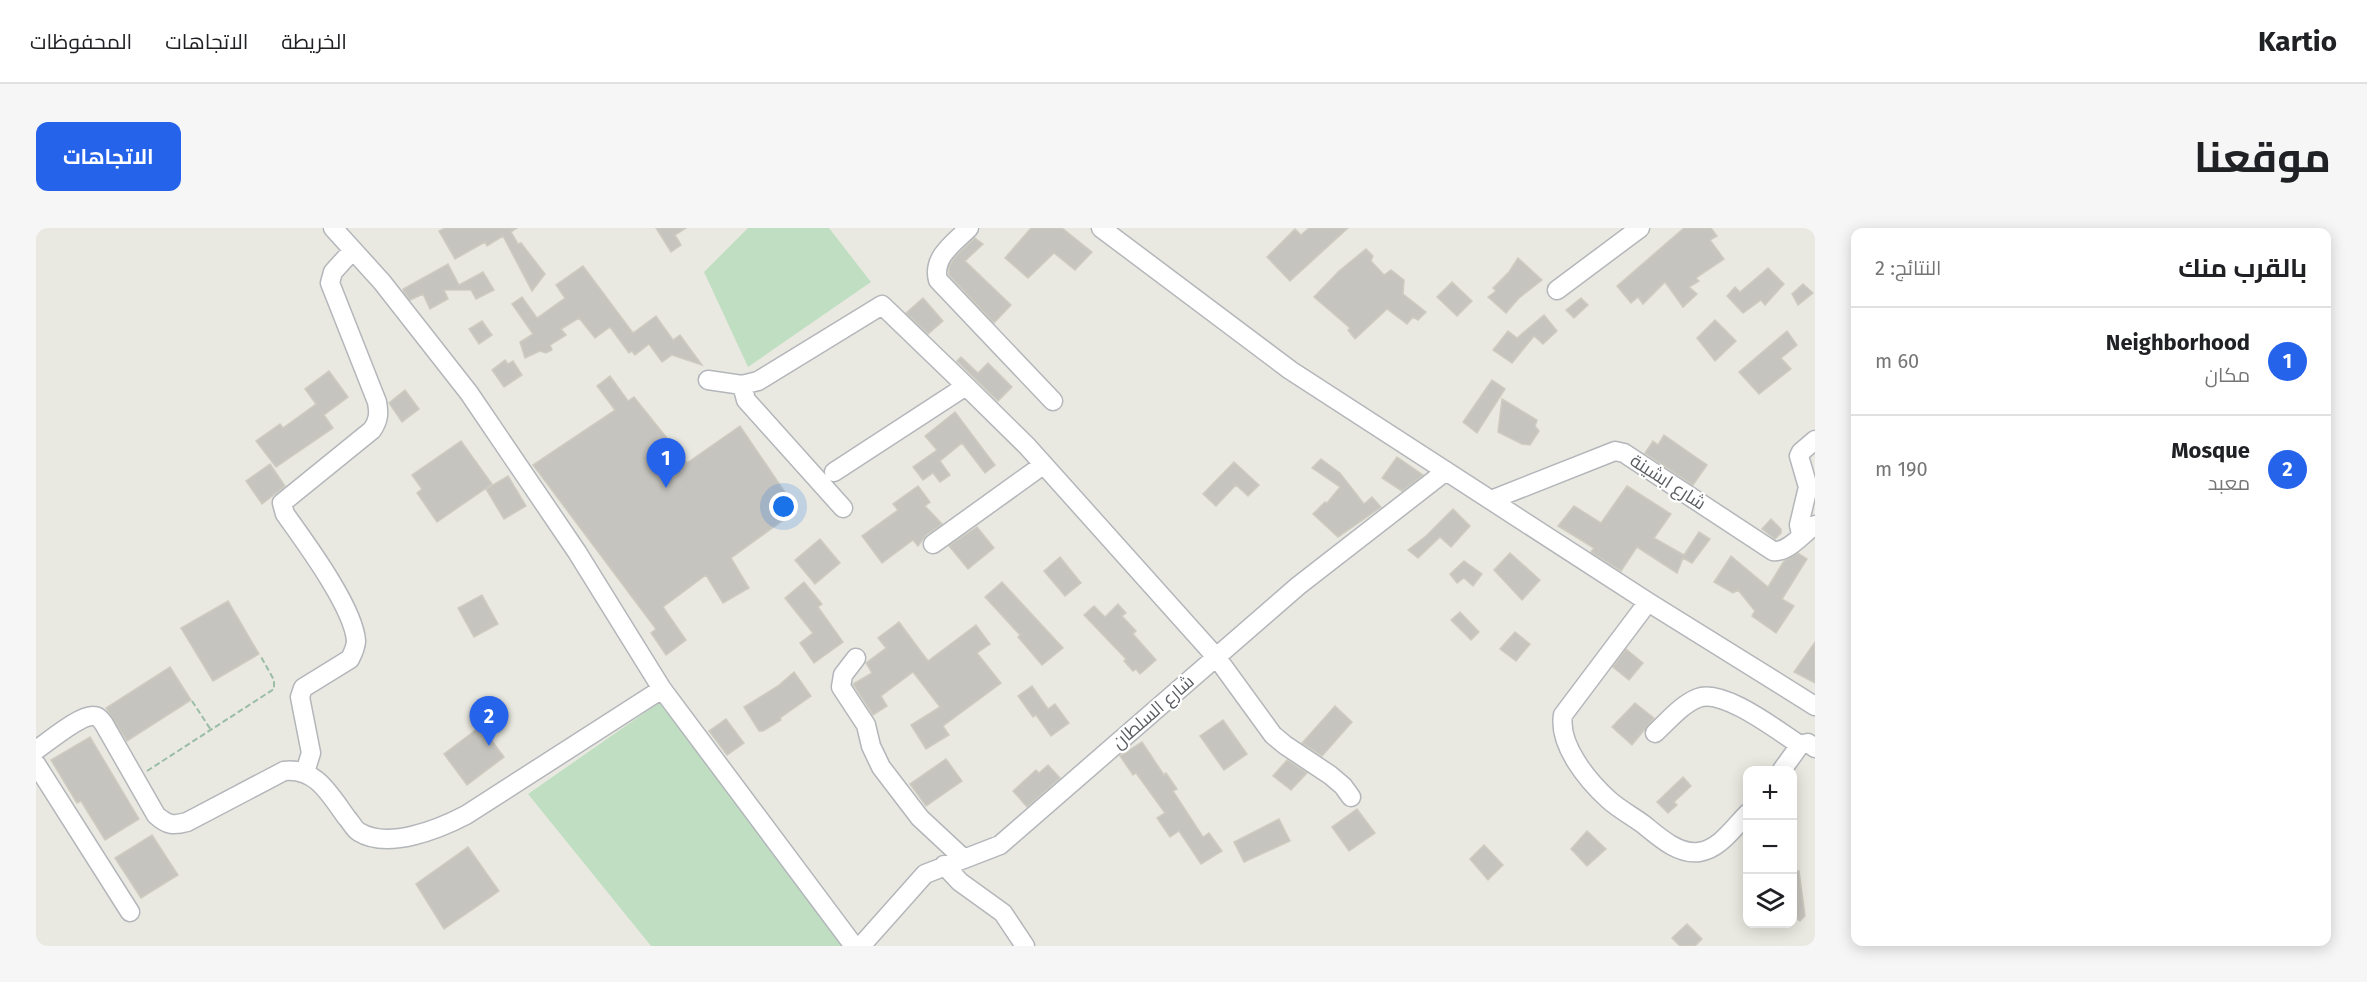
<!DOCTYPE html>
<html lang="ar">
<head>
<meta charset="utf-8">
<style>
	:root { --surface:#fff; --page:#f6f6f6; --text:#202124; --muted:#757577; --line:#e0e0e0; --accent:#2563eb }
	body { margin:0; font-family:"Fira Sans",Cairo,sans-serif; background:var(--page); color:var(--text); direction:rtl }
	.controls { position:absolute; right:18px; bottom:18px; display:grid; overflow:hidden; border-radius:12px; box-shadow:0 3px 15px #0003 }
	.controls button { width:54px; height:54px; display:grid; place-items:center; padding:0; border:0; border-bottom:2px solid var(--line); background:var(--surface); color:var(--text); font:30px sans-serif }
	.you { position:absolute; left:748px; top:279px; width:21px; height:21px; margin:-15px; border:4px solid #fff; border-radius:50%; background:#1a73e8; box-shadow:0 0 0 9px #1a73e833 }
	.badge { display:grid; place-items:center; width:39px; height:39px; border-radius:50%; background:var(--accent); color:#fff; font-size:20px; font-weight:700 }
	.pin { position:absolute; translate:-50% -50px; filter:drop-shadow(0 2px 3px #0008) }
	.pin::after { content:''; position:absolute; top:32px; width:21px; height:18px; background:inherit; clip-path:polygon(0 0,100% 0,50% 100%) }
	.list { margin:0; padding:0; list-style:none }
	h2 { display:flex; justify-content:space-between; align-items:center; height:78px; margin:0; padding:0 24px; font-size:26px }
	h2 small { font-size:20px; font-weight:400; color:var(--muted) }
	.list li { display:grid; grid-template-columns:39px 1fr auto; gap:18px; align-items:center; box-sizing:border-box; height:108px; padding:0 24px; border-top:2px solid var(--line) }
	.list b { display:block; font-size:22px; white-space:nowrap }
	.list p { margin:0; font-size:20px; white-space:nowrap; color:var(--muted) }
	.list em { font-size:20px; font-style:normal; color:var(--muted) }
	.icon { flex:none; width:33px; height:33px; fill:none; stroke:currentColor; stroke-width:2; stroke-linecap:round; stroke-linejoin:round }
	.map { position:relative; flex:none; width:1779px; height:718px; overflow:hidden; direction:ltr; border-radius:12px }
	header { display:flex; align-items:center; gap:36px; box-sizing:border-box; height:84px; padding:0 30px; background:var(--surface); border-bottom:2px solid var(--line) }
	header strong { font-size:28px }
	nav { display:flex; gap:33px; margin-inline-start:auto; font-size:21px }
	.intro { display:flex; align-items:center; justify-content:space-between; box-sizing:border-box; height:144px; padding:0 36px }
	h1 { margin:0; font-size:42px }
	.button { padding:15px 27px; border-radius:12px; background:var(--accent); color:#fff; font-size:21px; font-weight:700 }
	main { display:flex; gap:36px; padding:0 36px }
	aside { flex:1; background:var(--surface); border-radius:12px; box-shadow:0 3px 15px #0003 }
	.map>svg:first-child { display:block }
</style>
</head>
<body>
<header>
<strong>Kartio</strong>
<nav><a>الخريطة</a><a>الاتجاهات</a><a>المحفوظات</a></nav>
</header>
<div class="intro"><h1>موقعنا</h1><a class="button">الاتجاهات</a></div>
<main>
<aside>
<h2>بالقرب منك<small>النتائج: 2</small></h2>
<ul class="list">
<li><span class="badge">1</span><div><b>Neighborhood</b><p>مكان</p></div><em>60 m</em></li>
<li><span class="badge">2</span><div><b>Mosque</b><p>معبد</p></div><em>190 m</em></li>
</ul>
</aside>
<div class="map">
<svg width="1779" height="718" viewBox="0 0 1779 718">
	<rect width="100%" height="100%" fill="#eae9e1"/>
	<path fill="#c0dfc2" d="M712 0H793L835 54 712 139 668 44Z
		M624 474 808 716 807 718H615L492 566Z"/>
	<path fill="#c6c4be" stroke="#cecbc0" stroke-width="1.5" d="M409 0H481L475 4 482 16 485 15 509 46 496 63 467 8 451 18 449 14 419 31 403 3Z
		M620 0H650L639 7 645 17 635 24Z
		M995 0H1026L1056 24 1039 42 1018 25 992 50 969 30Z
		M1273 0H1312L1254 53 1231 29 1259 1 1265 7Z
		M1648 0H1675L1681 8 1674 12 1688 31 1660 50 1663 53 1653 59 1661 66 1647 79 1629 54 1607 76 1602 69 1595 75 1581 58Z
		M939 10 947 16 929 33 975 77 958 95 913 47V39L918 30Z
		M1330 21 1337 28 1335 33 1348 47 1355 42 1368 52 1367 66 1390 84 1382 92 1377 89 1371 96 1351 81 1319 111 1312 102 1314 100 1278 69 1303 43Z
		M1482 30 1506 52 1483 70 1470 85 1452 69 1460 63 1457 60 1473 44Z
		M412 36 423 57 447 44 458 62 440 71 435 62H408L412 71 394 81 387 66 374 72 368 64 367 61Z
		M547 38 597 105 620 88 637 112 644 107 666 137 636 127 626 134 613 116 599 127 596 123 593 125 574 99 559 110 543 90 525 101 530 107 514 117 516 122 510 125 504 123 489 130 484 114 497 106 476 76 486 69 501 90 529 70 520 57Z
		M1732 40 1748 56 1729 77 1725 72 1707 85 1691 68 1699 59 1704 64Z
		M1416 54 1436 73 1421 88 1401 69Z
		M1767 56 1777 65 1762 77 1756 66Z
		M887 70 907 93 892 106 870 85Z
		M1545 70 1552 77 1538 90 1530 82Z
		M1508 87 1521 103 1507 116 1498 108 1476 135 1457 122 1472 103 1481 110Z
		M1679 92 1700 113 1679 133 1661 110Z
		M446 93 456 107 443 116 433 101Z
		M1751 103 1761 117 1745 130 1755 141 1723 166 1703 144Z
		M925 129 942 145 952 135 976 159 962 173 921 133Z
		M469 132 472 136 477 133 486 147 468 159 456 142Z
		M293 143 312 169 288 187 297 200 240 239 220 213 244 196 247 200 280 176 269 161Z
		M574 148 592 173 598 169 651 235 704 198 761 282 695 330 713 360 687 375 670 347 627 379 650 412 630 427 615 405 620 401 497 237 579 182 561 158Z
		M1456 152 1469 161 1441 205 1427 194Z
		M369 162 383 181 366 194 353 175Z
		M1466 171 1501 192 1499 198 1503 203 1494 217 1486 216 1462 204Z
		M919 184 959 237 949 245 926 215 904 233 914 247 904 254 897 245 887 252 877 239 901 222 889 208Z
		M1628 207 1671 237 1657 257 1609 225 1617 213 1622 217Z
		M425 213 456 256 401 294 381 265 386 261 376 247Z
		M1361 229 1387 247 1366 263 1346 250Z
		M1285 231 1304 245 1328 276 1336 269 1345 279 1302 309 1277 286 1289 274 1291 275 1304 259 1276 240Z
		M1198 234 1223 257 1212 268 1200 257 1180 278 1167 266Z
		M234 236 249 258 226 276 210 253Z
		M472 248 490 278 468 291 450 261Z
		M882 258 894 274 889 278 906 296 890 307 882 318 877 312 846 335 826 308 862 282 857 276Z
		M1591 258 1635 286 1618 310 1648 327 1663 304 1674 311 1656 335 1647 330 1641 345 1601 319 1585 343 1555 324 1558 320 1522 298 1538 278 1565 295Z
		M1417 281 1434 298 1415 319 1404 309 1382 330 1372 322 1390 308Z
		M1735 291 1745 301V305L1739 311 1726 301Z
		M941 299 958 320 932 341 913 318Z
		M784 311 804 335 779 356 759 332Z
		M1474 325 1504 352 1486 372 1458 342Z
		M1762 325 1771 331 1746 371 1758 378 1740 405 1716 388 1719 383 1702 362 1697 365 1678 354 1695 328 1732 359 1748 333Z
		M1024 329 1045 355 1029 368 1008 343Z
		M1428 333 1446 346 1437 358 1428 350 1421 355 1414 346Z
		M768 354 786 376 782 379 807 414 778 435 764 415 777 405 749 370Z
		M966 354 1027 420 1006 437 982 409 984 407 949 369Z
		M446 367 462 396 438 409 422 380Z
		M192 373 223 426 177 453 145 400Z
		M1082 376 1090 385 1086 388 1100 403 1097 406 1120 432 1104 446 1100 441 1097 443 1088 433 1090 431 1048 387 1058 378 1069 389Z
		M1424 384 1443 404 1435 412 1415 392Z
		M863 394 892 433 940 397 954 416 941 425 965 455 907 498 913 507 890 521 875 497 904 479 877 444 845 468 851 478 837 487 817 456 836 445 830 435 850 420 842 410Z
		M1479 404 1494 416 1480 433 1464 421Z
		M1779 414V455L1758 444Z
		M1590 421 1607 435 1593 452 1577 439Z
		M134 439 155 472 91 513 70 480Z
		M758 444 775 468 744 490 745 492 727 503H723L708 479 742 458Z
		M996 458 1012 481 1019 476 1033 495 1015 508 1000 487 997 489 982 468Z
		M1599 475 1618 490 1596 517 1576 499Z
		M1299 478 1316 494 1286 528 1266 515Z
		M690 491 708 515 691 527 673 503Z
		M1187 492 1211 526 1188 542 1164 508Z
		M445 498 468 529 431 557 408 526Z
		M54 509 103 591 69 612 45 573 41 575 15 532Z
		M1106 514 1128 547 1130 545 1141 561 1137 563 1167 609 1173 605 1186 623 1165 636 1143 603 1134 609 1121 590 1129 585 1100 545 1097 547 1084 528Z
		M910 531 926 553 890 578 874 556Z
		M1251 532 1271 545 1255 562 1237 548Z
		M1012 537 1024 550 991 579 977 563 1000 542 1003 545Z
		M1647 549 1655 558 1638 574 1641 577 1632 585 1621 574Z
		M1321 581 1339 605 1313 623 1296 599Z
		M1243 591 1254 613 1208 634 1198 614Z
		M1551 603 1570 621 1551 638 1535 621Z
		M116 607 142 647 105 670 79 630Z
		M1448 617 1467 637 1452 652 1434 631Z
		M432 619 463 663 408 701 380 656Z
		M1756 643H1763L1769 688 1764 693 1756 687Z
		M1651 696 1666 711 1659 718H1644L1636 710Z"/>
	<g fill="none" stroke-linecap="round" stroke-linejoin="round">
		<g stroke="#b3b6ba" stroke-width="21">
			<path id="minor" d="M297 0 346 54 433 165 541 324 626 461 818 718
				M933 0C918 15 896 29 902 52L1017 173
				M1065 0 1254 142 1612 374 1779 478
				M1521 62 1604 0
				M672 152 706 157 722 153 846 77 930 158
				M706 157 710 172 807 280
				M798 244 930 158 991 218 1181 430 1237 507 1249 517 1294 547 1307 558 1315 569
				M1455 272 1579 223 1588 225 1737 323C1752 325 1766 306 1779 297
				M1765 306 1763 297 1772 259 1763 228 1765 224 1779 212
				M897 316 1007 237
				M1612 374 1527 487C1522 517 1552 553 1573 572 1583 581 1596 588 1607 596 1622 608 1642 627 1663 624 1684 621 1698 599 1712 585
				M820 430 807 447 805 459 830 497 835 518 845 539 884 590 927 630
				M1619 505C1632 493 1646 476 1662 470 1687 460 1742 503 1764 517
				M0 522C12 514 44 487 57 488 63 488 65 492 68 496L120 587C131 597 137 598 151 594L248 543C280 539 294 567 311 590 315 594 318 601 323 604 352 622 403 601 430 587L626 461
				M0 536 94 684
				M1746 542 1764 517 1772 515 1779 520
				M269 544 275 525 264 469 267 460 314 431C317 425 320 419 320 413 318 380 269 314 249 286L246 275 336 202C343 192 343 185 341 174L294 55 297 44 317 22
				M908 637 924 654 967 685 989 718
				M825 718 889 646 964 617 1262 358 1410 243"/>
		</g>
		<path stroke="#99bda5" stroke-width="2" stroke-dasharray="6 3" stroke-linecap="butt" d="M156 473 175 502
			M111 543 238 461V452L224 427"/>
		<use href="#minor" stroke="#fff" stroke-width="18"/>
	</g>
	<g text-anchor="middle" dominant-baseline="central" stroke-width="4.5" stroke-linejoin="round" paint-order="stroke">
		<g font-size="18" fill="#595c60" stroke="#fff">
			<text transform="translate(1632 254) rotate(33)">شارع ابشينة</text>
			<text transform="translate(1117 484) rotate(-41)">شارع السلطان</text>
		</g>
	</g>
</svg>
<div class="controls">
<button>+</button>
<button>−</button>
<button><svg class="icon" aria-label="layers" viewBox="0 0 24 24"><path d="M12 4l9 5-9 5-9-5zM3 14l9 5 9-5"/></svg></button>
</div>
<div class="you"></div>
<div class="pin badge" style="left:630px;top:260px">1</div>
<div class="pin badge" style="left:453px;top:518px">2</div>
</div>
</main>
</body>
</html>
